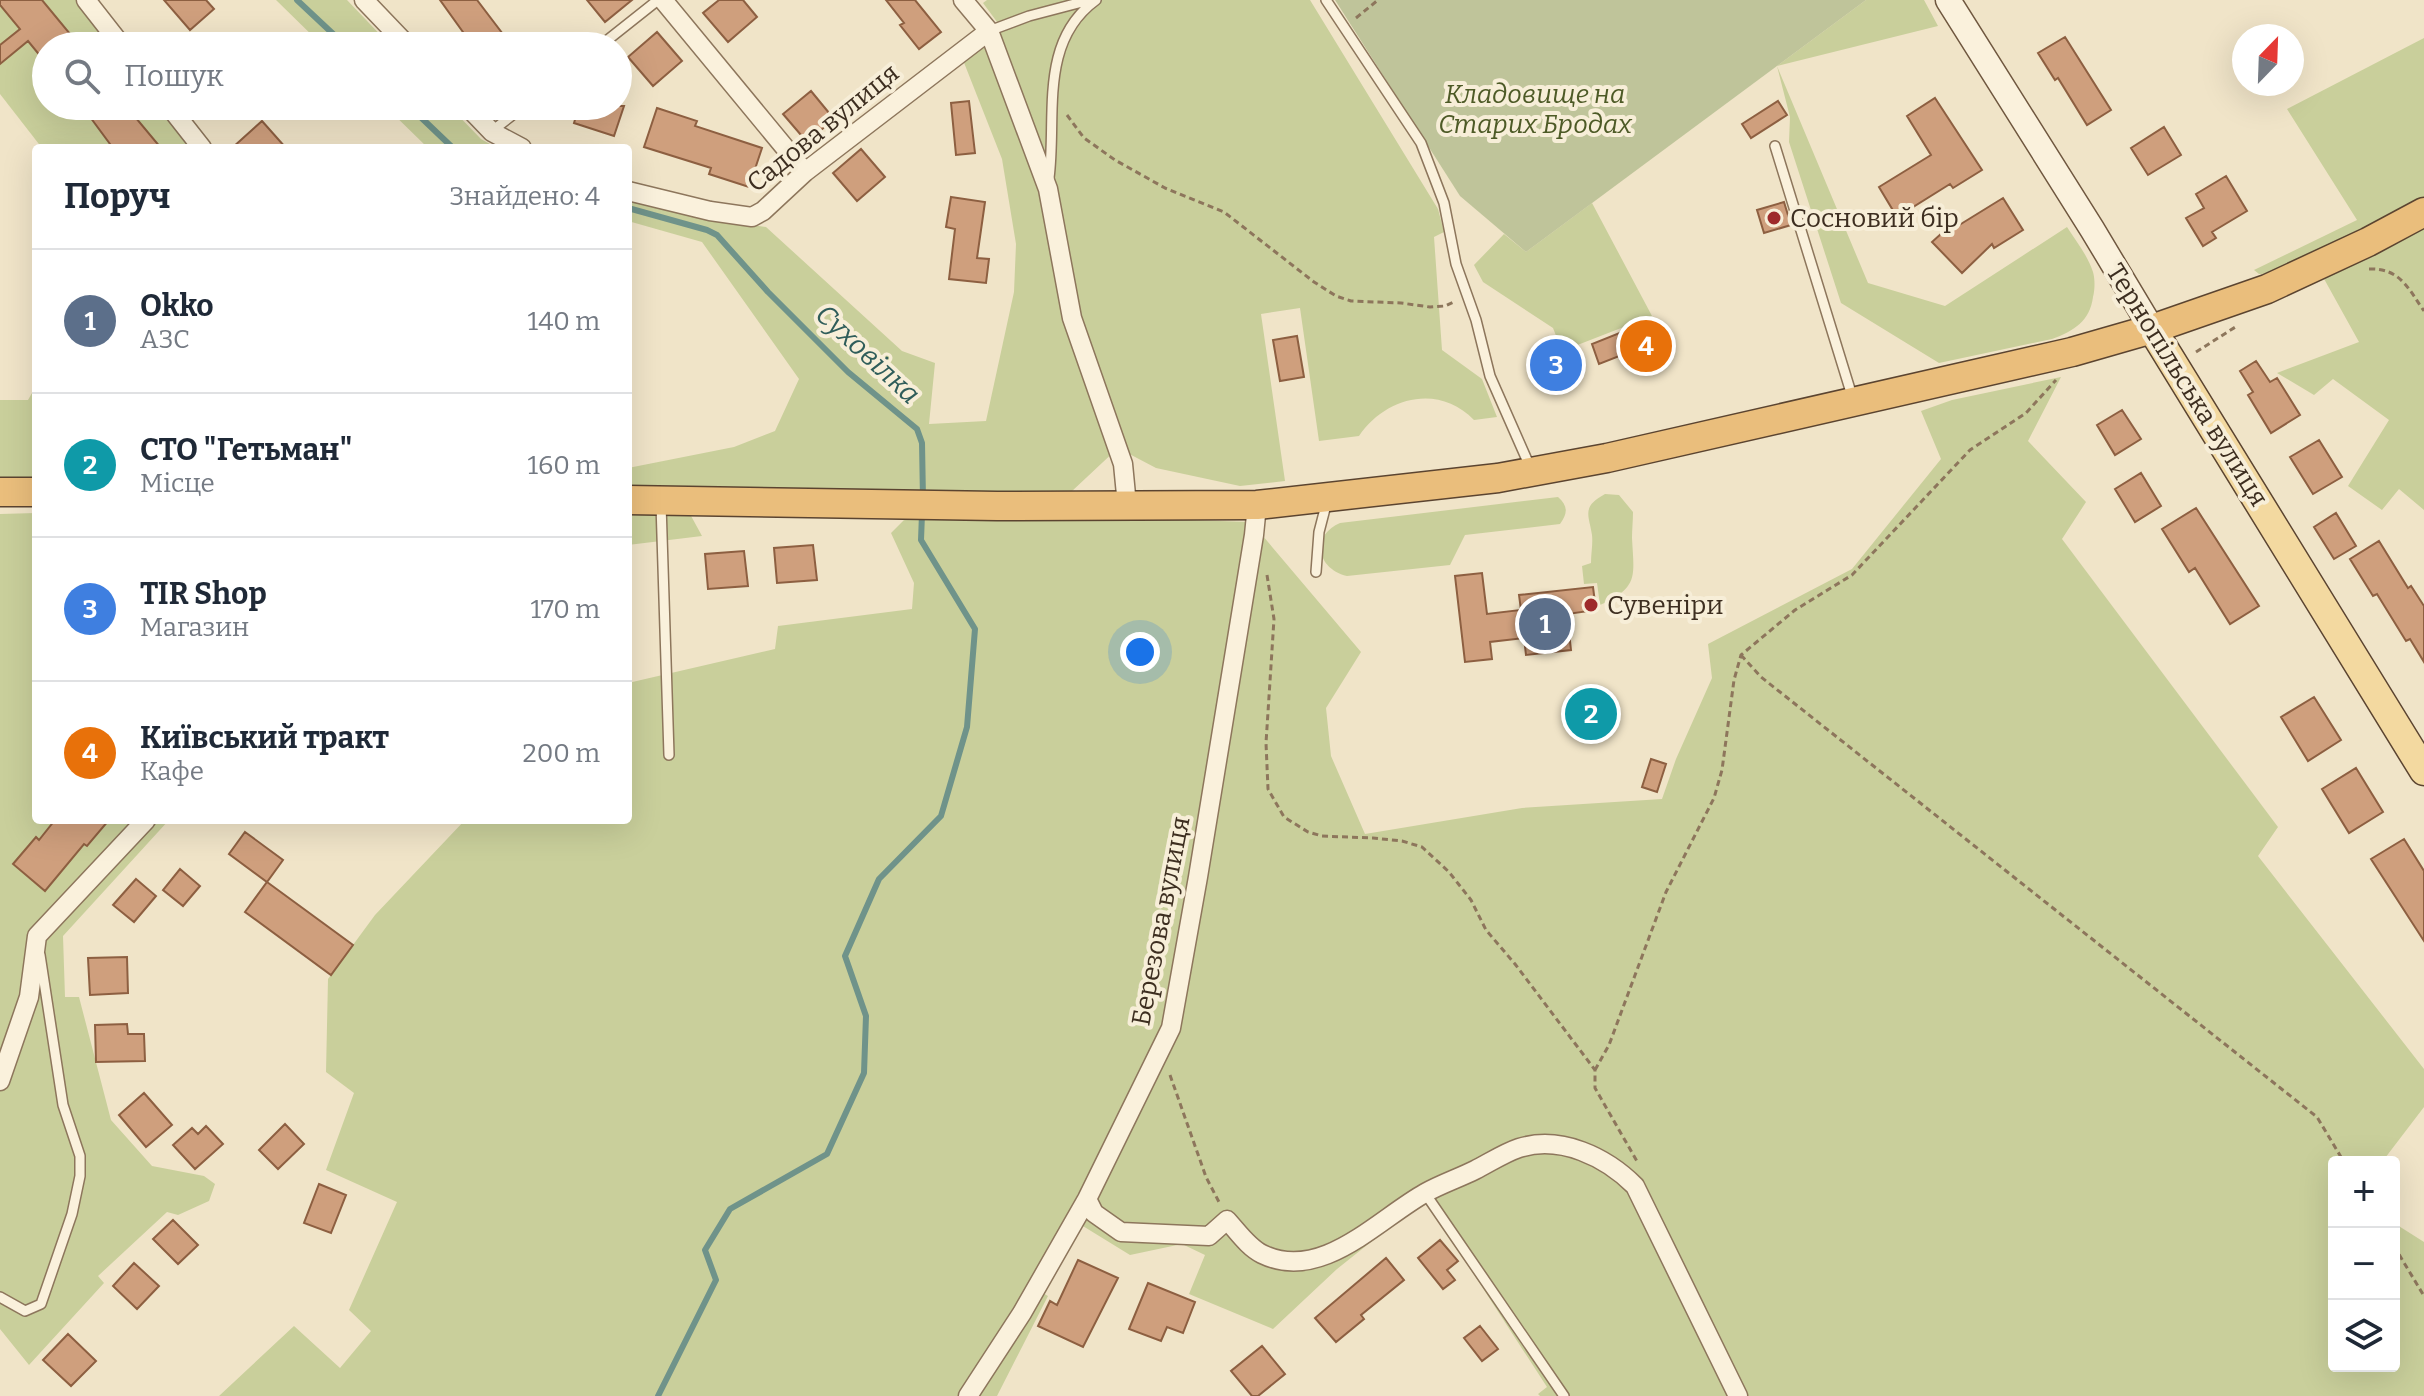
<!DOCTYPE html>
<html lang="uk">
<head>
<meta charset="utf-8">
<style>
	:root { --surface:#fff; --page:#f2f2f3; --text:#1f2937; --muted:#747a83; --line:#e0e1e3; --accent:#d93025 }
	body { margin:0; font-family:Bitter,serif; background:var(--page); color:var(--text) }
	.controls { position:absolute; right:24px; bottom:24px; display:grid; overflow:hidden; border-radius:8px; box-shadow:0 8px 32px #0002 }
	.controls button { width:72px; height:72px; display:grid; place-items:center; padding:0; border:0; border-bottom:2px solid var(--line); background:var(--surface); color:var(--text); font:40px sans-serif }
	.compass { position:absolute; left:2232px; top:24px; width:72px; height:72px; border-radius:50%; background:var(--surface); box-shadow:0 8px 32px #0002; rotate:23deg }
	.you { position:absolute; left:1140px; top:652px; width:28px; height:28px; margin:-20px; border:6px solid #fff; border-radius:50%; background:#1a73e8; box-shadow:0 0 0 12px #1a73e833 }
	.badge { display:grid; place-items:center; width:52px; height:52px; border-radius:50%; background:var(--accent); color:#fff; font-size:26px; font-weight:700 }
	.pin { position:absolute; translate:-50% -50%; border:4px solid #fff; box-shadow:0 2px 8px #0006 }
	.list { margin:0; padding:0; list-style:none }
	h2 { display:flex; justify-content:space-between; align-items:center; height:104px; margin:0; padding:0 32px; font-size:34px }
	h2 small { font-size:26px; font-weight:400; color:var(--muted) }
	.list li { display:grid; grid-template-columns:52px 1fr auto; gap:24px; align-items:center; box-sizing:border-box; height:144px; padding:0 32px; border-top:2px solid var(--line) }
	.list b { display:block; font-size:30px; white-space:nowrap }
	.list p { margin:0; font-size:26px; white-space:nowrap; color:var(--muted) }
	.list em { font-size:26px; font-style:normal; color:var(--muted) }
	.icon { flex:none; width:44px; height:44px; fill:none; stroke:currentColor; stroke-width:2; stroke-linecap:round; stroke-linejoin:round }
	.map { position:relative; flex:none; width:2424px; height:1396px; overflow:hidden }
	.search { position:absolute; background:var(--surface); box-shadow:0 8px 32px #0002; left:32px; top:32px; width:600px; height:88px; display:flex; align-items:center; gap:20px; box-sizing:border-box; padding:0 28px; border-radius:44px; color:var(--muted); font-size:30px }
	.panel { position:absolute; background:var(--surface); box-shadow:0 8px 32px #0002; left:32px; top:144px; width:600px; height:680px; border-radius:8px }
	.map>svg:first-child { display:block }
</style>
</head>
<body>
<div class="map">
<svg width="2424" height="1396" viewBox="0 0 2424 1396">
	<rect width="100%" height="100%" fill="#f0e4c8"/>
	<path fill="#c9cf9b" d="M0 0H86L122 46H46V106H169L202 148H42L0 94Z
		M276 0H347L391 46H323Z
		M987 0H1310L1438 209 1444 232 1434 237 1442 350 1482 379 1497 417 1474 420C1439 383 1385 397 1359 436L1319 441 1300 308 1261 314 1285 481 1240 486 1156 468 1118 448 1071 492H938L628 487V468L734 447 775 431 799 379 702 242 628 221V197L709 219 766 227 902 351 935 363 929 424 986 421 1014 292 1016 244 1002 159 961 55 1003 30 983 3Z
		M1866 0H1924L1938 26 1777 66 1868 283 1945 306 2067 227C2076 241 2088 256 2093 272 2095 279 2095 289 2093 297 2090 321 2074 331 2052 339L1939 363 1841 303 1789 142 1790 117 1777 66Z
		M2424 38V200L2282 273 2259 274 2254 270 2357 220 2287 109Z
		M385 106H449L481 139 497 148H428Z
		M1592 203 1652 316 1562 351 1553 328 1483 282 1474 265 1504 234 1526 252Z
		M2424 223V510L2399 489 2382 510 2348 486 2389 420 2333 379 2314 395 2277 373 2359 342 2323 277Z
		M2061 377 2028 441 2086 502 2062 539 2278 827 2258 856 2424 1069V1107L2382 1162H2334V1366H2394V1223L2424 1242V1396H1540L1538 1394 1547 1387 1425 1199 1337 1269 1273 1329 1189 1294 1205 1255 1182 1244 1130 1255 1078 1223 1041 1292 1048 1296 997 1396H219L294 1326 340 1368 371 1331 349 1310 397 1202 326 1170 354 1093 326 1072 328 979 375 915 465 820H628V683L775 649 778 626 912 609 914 583 891 533 904 520 1158 519 1251 522 1361 652 1326 708 1331 756 1365 834 1522 808 1662 799 1676 759 1712 678 1708 644 1852 569 1941 459 1921 411 1952 400Z
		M36 386V482H0V400H28Z
		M1605 494 1619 495 1633 512C1633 521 1632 529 1632 538 1634 577 1639 587 1600 605L1597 583 1584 584 1582 566 1591 563C1591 553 1593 544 1592 535 1589 515 1581 507 1605 494Z
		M1558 497C1568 506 1568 513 1560 524L1465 535 1450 565 1347 576C1317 569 1310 536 1340 523Z
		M36 513V820H169L63 936 65 997H79L111 1120 152 1166 204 1176 215 1184 209 1201 178 1215 167 1212 98 1276 104 1283 29 1365 0 1329V514Z
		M628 513 690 514 702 536 628 545Z"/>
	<path fill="#bfc49a" d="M1335 0H1866L1526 252 1460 196Z"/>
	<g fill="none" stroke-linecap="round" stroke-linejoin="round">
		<path stroke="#6f938a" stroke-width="6" d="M297 0 346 46
			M409 106 453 148
			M628 208 707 230 717 235 768 292 848 372 917 429 922 443 923 499
			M658 1396 716 1280 705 1250 730 1209 827 1154 864 1073 866 1016 845 956 879 879 941 816 967 727 975 629 921 540 922 514"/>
	</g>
	<path fill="#cf9f7d" stroke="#8d5f41" stroke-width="2" d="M0 0H42L80 46H46V63L28 41 0 64V45L20 29 0 5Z
		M164 0H206L214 9 190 30Z
		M440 0H477L512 46H473Z
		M587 0H632L605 22Z
		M719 0H743L757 17 728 42 703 13Z
		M886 0H915L941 32 919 49 900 25 904 23Z
		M657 32 682 61 653 86 628 57Z
		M2065 37 2111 110 2087 125 2058 78 2055 80 2038 53Z
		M811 91 834 119 807 142 783 114Z
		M1935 98 1982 170 1953 188 1950 184 1897 217 1879 187 1931 155 1907 116Z
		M969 101 975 153 956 155 951 103Z
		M1778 101 1787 115 1751 138 1742 124Z
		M82 106H126L161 148H113Z
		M579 106H624L614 136 574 123Z
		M657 108 697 121 695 126 762 148 749 187 709 174 711 168 644 147Z
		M262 121 286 148H232Z
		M2164 127 2181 155 2148 175 2131 148Z
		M861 149 885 177 857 201 833 173Z
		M2226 176 2247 211 2212 232 2216 238 2203 246 2186 218 2204 208 2196 194Z
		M951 197 985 202 977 258 989 259 986 283 949 279 955 229 946 227Z
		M2003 198 2023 230 1994 248 1992 244 1962 273 1932 242 1953 223 1956 227Z
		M1784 202 1791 225 1764 233 1757 210Z
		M1652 320 1665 352 1641 361 1637 349 1599 364 1592 344Z
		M1297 336 1304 377 1280 381 1273 340Z
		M2256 361 2270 382 2277 378 2300 415 2271 433 2248 395 2253 392 2240 371Z
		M2122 410 2141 439 2115 455 2097 425Z
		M2319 440 2342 477 2313 494 2290 457Z
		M2141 473 2161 506 2135 522 2115 489Z
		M2196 508 2259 606 2230 624 2195 568 2189 572 2162 529Z
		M2336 513 2356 546 2334 559 2314 527Z
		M2379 541 2408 588 2411 586 2424 606V662L2410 639 2406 641 2377 594 2373 596 2350 559Z
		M813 545 817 580 777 583 774 548Z
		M744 551 748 586 708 589 705 554Z
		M1482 573 1487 614 1521 610 1519 595 1593 587 1596 610 1567 614 1571 650 1526 655 1524 638 1490 642 1492 659 1465 662 1455 576Z
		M2314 697 2341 740 2308 761 2281 717Z
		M1651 759 1666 764 1657 792 1642 787Z
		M2356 768 2383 812 2349 833 2322 789Z
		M55 820H109L87 846 84 844 45 891 13 864 36 837 39 840Z
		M245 832 283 860 267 882 229 854Z
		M2404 839 2424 871V941L2371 859Z
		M180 869 200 886 183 906 163 890Z
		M136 879 156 896 134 922 113 905Z
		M267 882 353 945 331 975 245 912Z
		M127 957 128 993 90 995 88 958Z
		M127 1024 128 1034H144L145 1061 96 1062 95 1025Z
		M144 1093 172 1125 146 1147 119 1115Z
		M285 1124 304 1144 278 1169 259 1150Z
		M206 1126 223 1144 195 1169 173 1145 192 1128 198 1134Z
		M319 1184 346 1195 331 1233 304 1223Z
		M173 1220 198 1245 178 1264 153 1239Z
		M1440 1240 1458 1261 1447 1270 1455 1280 1443 1289 1418 1258Z
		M1386 1258 1404 1280 1361 1315 1364 1319 1336 1342 1315 1318Z
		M1078 1260 1118 1278 1083 1347 1038 1326 1050 1301 1057 1305Z
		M134 1263 159 1286 137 1309 113 1286Z
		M1148 1283 1195 1302 1183 1333 1167 1327 1161 1341 1129 1329Z
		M1480 1326 1498 1349 1482 1361 1464 1338Z
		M68 1334 96 1361 71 1386 43 1360Z
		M1262 1346 1285 1374 1258 1396H1252L1231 1371Z"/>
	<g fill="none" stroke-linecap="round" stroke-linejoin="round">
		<g stroke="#8d765c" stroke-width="12">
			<path id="service" d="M1326 0 1421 143 1444 203 1456 264 1476 320 1490 376 1531 469
				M989 31 1029 16 1090 0
				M600 46 658 0
				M492 131 524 106
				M1775 146 1853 399
				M1049 178C1057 117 1038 42 1096 0
				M661 504 669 755
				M1316 572 1319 532 1327 501
				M1425 1193 1564 1396
				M0 1297 25 1311 41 1304 72 1214 80 1176V1156L63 1105 40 955"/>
		</g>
		<g stroke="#8d765c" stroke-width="21">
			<path id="minor" d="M86 0 122 46
				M364 0 408 46
				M663 0 805 172
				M963 0 989 31 1048 189 1072 318 1123 464 1127 505
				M169 106 202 148
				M467 106 492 132 522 148
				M628 191 710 211 752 217 763 211 805 172 989 31
				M0 1081 29 997 37 936 146 820
				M1087 1199 1094 1213 1121 1232 1209 1236 1227 1220C1238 1232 1248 1247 1262 1254 1321 1283 1377 1220 1425 1193 1441 1184 1459 1178 1475 1170 1489 1163 1504 1153 1519 1148 1561 1135 1606 1157 1635 1186L1738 1396
				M968 1396 1022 1313 1087 1199 1171 1028 1198 877 1254 535 1257 505"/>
		</g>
		<g stroke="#6f573f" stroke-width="27">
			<path id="secondary" d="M1948 0 2092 229 2152 329"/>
		</g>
		<g stroke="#5b4430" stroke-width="31">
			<path id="primary" d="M2152 329 2424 771"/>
		</g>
		<g stroke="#5b4430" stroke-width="31">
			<path id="trunk" d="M0 492H36
				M628 500 997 506 1257 505 1498 478 1607 458 2072 352 2152 329 2267 289 2368 242 2424 212"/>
		</g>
		<path stroke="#8d765c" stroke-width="3" stroke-dasharray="6 4" stroke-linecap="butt" d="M1356 18 1378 0
			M1067 115 1084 138 1115 160 1165 188 1224 212 1314 282 1336 296 1351 301 1401 303 1430 307 1445 306 1454 302
			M2369 269C2400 268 2408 288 2424 311
			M2196 352 2237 326
			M1267 575 1274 619 1266 743 1268 789 1284 817 1308 832 1322 836 1373 838 1402 841 1422 847 1449 872 1471 900 1486 930 1515 964 1595 1070V1088L1638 1163
			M1741 655 1761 677 2317 1117 2344 1162
			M1595 1070 1609 1045 1666 892 1714 798 1722 770 1734 680 1741 655 1795 610 1852 575 1970 450 2026 413 2056 380
			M1170 1075 1206 1177 1219 1202
			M2394 1246 2424 1296"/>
		<use href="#service" stroke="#faf1dc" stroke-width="9"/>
		<use href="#minor" stroke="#faf1dc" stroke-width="18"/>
		<use href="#secondary" stroke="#faf1dc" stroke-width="24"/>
		<use href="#primary" stroke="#f3d9a0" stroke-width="28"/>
		<use href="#trunk" stroke="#eabe7c" stroke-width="28"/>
	</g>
	<g fill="#9e2a2b" stroke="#f7eed8" stroke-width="3">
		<circle cx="1774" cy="218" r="8"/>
		<circle cx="1591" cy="605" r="8"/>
	</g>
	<g text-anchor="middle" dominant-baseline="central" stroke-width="8" stroke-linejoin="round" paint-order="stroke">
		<g font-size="26" font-style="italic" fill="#4d5a26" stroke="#f7eed8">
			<text x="1535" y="94">Кладовище на<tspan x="1535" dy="30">Старих Бродах</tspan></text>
		</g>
		<g font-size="26" fill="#3d2e20" stroke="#f7eed8">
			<text transform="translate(823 128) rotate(-39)">Садова вулиця</text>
			<text transform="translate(2187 385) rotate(58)">Тернопільська вулиця</text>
			<text transform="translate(1161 921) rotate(-79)">Березова вулиця</text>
		</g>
		<g font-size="26" fill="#3d2e20" stroke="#f7eed8" text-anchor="start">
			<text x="1790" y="218">Сосновий бір</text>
			<text x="1607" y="605">Сувеніри</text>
		</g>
		<g font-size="28" font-style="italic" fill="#2f5d5a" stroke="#f7eed8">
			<text transform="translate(868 354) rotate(43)">Суховілка</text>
		</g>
	</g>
</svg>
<div class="controls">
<button>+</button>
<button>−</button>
<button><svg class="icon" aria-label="layers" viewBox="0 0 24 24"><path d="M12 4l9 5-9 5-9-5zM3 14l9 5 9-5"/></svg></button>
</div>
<svg class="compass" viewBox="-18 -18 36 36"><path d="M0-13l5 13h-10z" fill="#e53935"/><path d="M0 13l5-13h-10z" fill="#747a83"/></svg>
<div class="you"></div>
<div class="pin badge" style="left:1545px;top:624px;background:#5c6f8a">1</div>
<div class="pin badge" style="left:1591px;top:714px;background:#0f9aa8">2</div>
<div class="pin badge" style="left:1556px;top:365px;background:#3f7fe0">3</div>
<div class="pin badge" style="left:1646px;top:346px;background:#e8710a">4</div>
<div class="search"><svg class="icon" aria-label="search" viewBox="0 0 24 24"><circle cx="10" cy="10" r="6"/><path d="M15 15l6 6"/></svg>Пошук</div>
<section class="panel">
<h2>Поруч<small>Знайдено: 4</small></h2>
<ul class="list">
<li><span class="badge" style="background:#5c6f8a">1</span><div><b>Okko</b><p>АЗС</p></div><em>140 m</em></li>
<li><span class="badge" style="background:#0f9aa8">2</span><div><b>СТО &quot;Гетьман&quot;</b><p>Місце</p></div><em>160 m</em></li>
<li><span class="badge" style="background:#3f7fe0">3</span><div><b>TIR Shop</b><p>Магазин</p></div><em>170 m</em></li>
<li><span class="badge" style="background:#e8710a">4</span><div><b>Київський тракт</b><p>Кафе</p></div><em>200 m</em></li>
</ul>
</section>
</div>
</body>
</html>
